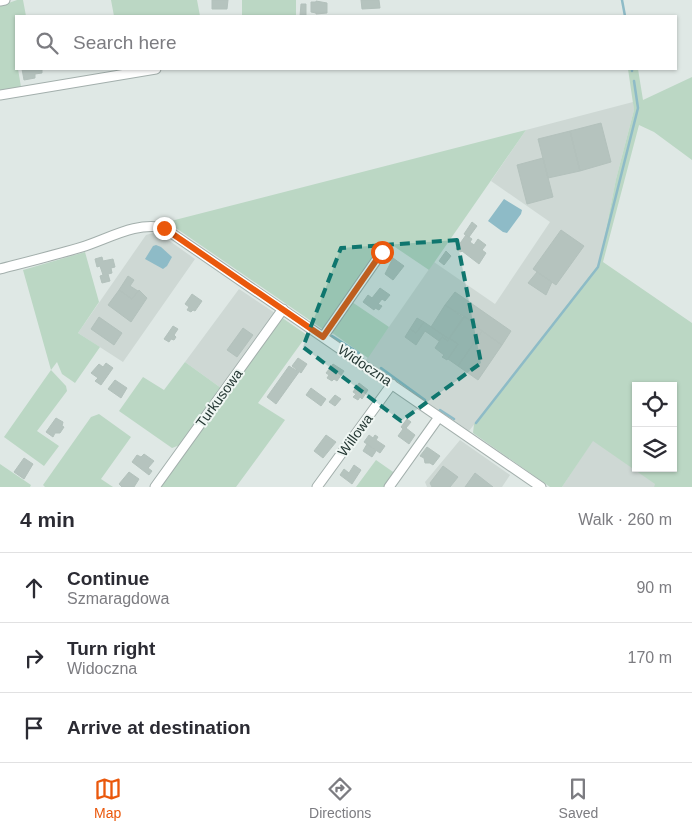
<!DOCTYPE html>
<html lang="en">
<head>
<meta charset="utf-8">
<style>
	:root { --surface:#fff; --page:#f2f2f3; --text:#2b2b33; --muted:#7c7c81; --line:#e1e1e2; --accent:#ea580c }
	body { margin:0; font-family:Helvetica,sans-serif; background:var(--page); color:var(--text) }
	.controls { position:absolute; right:15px; bottom:15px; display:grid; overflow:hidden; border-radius:0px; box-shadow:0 1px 4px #0004 }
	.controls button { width:45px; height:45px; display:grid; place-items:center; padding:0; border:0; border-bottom:1px solid var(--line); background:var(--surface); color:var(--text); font:25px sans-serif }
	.stop { position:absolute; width:15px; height:15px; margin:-11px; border:4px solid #ea580c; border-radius:50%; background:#fff }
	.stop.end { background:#ea580c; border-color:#fff; box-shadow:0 1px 5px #0008 }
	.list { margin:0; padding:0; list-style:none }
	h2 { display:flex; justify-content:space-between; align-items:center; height:65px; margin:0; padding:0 20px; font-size:21px }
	h2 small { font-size:16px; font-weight:400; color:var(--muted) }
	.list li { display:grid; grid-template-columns:32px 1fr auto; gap:15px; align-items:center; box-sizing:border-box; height:70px; padding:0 20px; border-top:1px solid var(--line) }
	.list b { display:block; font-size:19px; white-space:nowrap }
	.list p { margin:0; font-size:16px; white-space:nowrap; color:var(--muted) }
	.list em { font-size:16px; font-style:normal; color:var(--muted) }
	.icon { flex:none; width:28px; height:28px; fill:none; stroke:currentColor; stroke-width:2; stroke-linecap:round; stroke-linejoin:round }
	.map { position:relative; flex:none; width:692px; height:487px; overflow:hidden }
	.search { position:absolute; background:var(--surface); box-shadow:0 1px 4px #0004; left:15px; right:15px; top:15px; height:55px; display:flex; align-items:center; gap:12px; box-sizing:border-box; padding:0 18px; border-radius:0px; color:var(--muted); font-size:19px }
	.sheet { height:275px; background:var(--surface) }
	nav { display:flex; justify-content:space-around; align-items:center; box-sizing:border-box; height:70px; border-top:1px solid var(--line); background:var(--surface); font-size:14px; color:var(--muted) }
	nav a { display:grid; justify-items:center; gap:2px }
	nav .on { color:var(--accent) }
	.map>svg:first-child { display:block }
</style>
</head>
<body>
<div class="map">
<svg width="692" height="487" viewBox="0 0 692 487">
	<rect width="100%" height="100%" fill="#dfe8e5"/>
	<path fill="#ced8d4" d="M633 102 634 110 616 179 600 260 597 266 469 431 366 360 434 262 495 304 550 222 491 181 526 130Z
		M157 232 195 259 123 362 78 333 146 235Z
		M239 289 275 313 221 388 185 362Z
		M460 440 510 475 502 487H427L425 482Z
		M593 440 656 484 654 487H562Z"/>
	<path fill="#bbd7c4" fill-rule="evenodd" d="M17 0H23L26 16H16V50L15 51 16 69H18L21 87 0 91V6Z
		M111 0H197L200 16H114Z
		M242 0H296V16H242Z
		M628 69H638L643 100 692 77V160L654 132 639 125 603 262 692 323V487H654L655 484 593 441 562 487H550L473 433 474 424 597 266 600 260 616 179 634 110ZM636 386H673V468H636Z
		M526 130 429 270 386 241 324 330 167 222Z
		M85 252 99 302 78 333 100 347 75 383 62 374 57 362 51 370 66 386 67 391 37 431 59 446 44 466 4 437 51 370 23 270Z
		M352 302 389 327 368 358 331 332Z
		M281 317 307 335 258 403 285 420 236 487H159Z
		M185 362 221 388 180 445 172 448 119 411 143 377 164 390Z
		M99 414 131 437 101 479 113 487H45L43 485 91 417Z
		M376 460 396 474 387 487H356Z
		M0 464 31 485 30 487H0Z"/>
	<path fill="#8ebbc7" d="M504 199 522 210 521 214 507 233 503 232 488 221Z
		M156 245 161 247 172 257 167 266 163 269 145 259 153 246Z"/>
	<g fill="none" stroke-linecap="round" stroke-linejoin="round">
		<path stroke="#8ebbc7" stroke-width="2.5" d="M622 0 625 16
			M632 69V71
			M332 336 359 353
			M381 368 425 400
			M440 410 454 419
			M476 423 598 267 638 108 634 81"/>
	</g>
	<path fill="#b5c3be" stroke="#b3c1bc" d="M212 0H228L227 9H212Z
		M361 0H379L380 8 362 9Z
		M316 1 327 3V13L316 14V13L311 12V2H316Z
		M301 4H306V16H300Z
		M22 69H42V73L35 74V78L24 80Z
		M601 123 611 162 580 171 570 131Z
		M570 131 580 171 548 178 538 139Z
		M543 158 553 197 527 204 517 165Z
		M472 222 477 226 469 237 464 234Z
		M561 230 584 246 556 285 533 269Z
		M466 235 472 239 470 242 474 245 478 239 486 245 482 250 486 253 479 264 462 251 461 252 456 249Z
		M446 251 451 256 444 265 439 261Z
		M102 257 103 261 113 259 115 267 111 268 112 273 108 274 110 281 102 283 100 276 103 275 100 266 97 267 95 259Z
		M393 258 404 266 393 280 385 274Z
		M537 272 552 282 546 295 528 283Z
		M128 276 134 280 130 286 138 291 132 299 119 290Z
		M380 288 390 295 385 301 382 299 378 304 382 306 379 310 375 308 374 310 363 302 368 295 372 298Z
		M119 290 132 299 139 290 147 298 131 322 108 305Z
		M455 292 511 331 502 345 478 328 479 326 445 305Z
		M192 294 202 301 195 311 193 310 191 312 187 310 189 307 185 304Z
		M445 305 464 318 449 339 431 327Z
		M464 316 479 326 478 328 482 331 458 366 448 359 458 344 449 338Z
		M99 317 122 333 114 345 91 329Z
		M417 318 424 322 416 333 410 329Z
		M424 322 449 339 448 341 442 337 439 341 425 331 416 345 405 337 410 329 416 333Z
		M173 326 178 329 174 335 176 337 174 340 171 339 169 342 164 339Z
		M243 328 253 335 237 357 227 350Z
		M482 331 502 345 478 380 458 366Z
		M442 337 448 341 449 338 458 344 447 360 442 357 444 355 435 348Z
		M298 358 307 364 301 373 292 366Z
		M106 363 113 368 101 385 95 381 98 378 91 373 99 364 103 367Z
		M333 364 344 371 337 381 334 379 332 381 327 378 329 375 326 373Z
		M289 366 299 372 276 404 267 397Z
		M115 380 127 388 121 398 108 389Z
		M359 383 368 390 362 399 360 397 358 400 353 397 356 394 353 392Z
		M311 388 326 399 321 406 306 395Z
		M335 395 341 399 335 406 329 402Z
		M56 418 63 422 62 426 64 427 60 433H55L53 437 46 432Z
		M407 419 411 422 406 428 415 435 409 444 398 436 403 429 401 427Z
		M326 435 336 442 323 458 314 451Z
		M369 435 373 438 375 435 378 437 376 440 385 446 380 453 364 442Z
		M367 444 376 451 372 457 363 451Z
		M427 447 440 456 433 465 430 463H425L424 458 420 456Z
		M144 454 154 461 148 468 152 471 149 475 132 462 137 455 141 457Z
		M24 458 33 464 24 479 14 472Z
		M354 465 361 470 352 484 340 475 344 469 349 473Z
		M443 466 458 477 450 487H432L430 483Z
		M129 472 139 479 134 487H122L119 484Z
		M475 473 493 487H465Z"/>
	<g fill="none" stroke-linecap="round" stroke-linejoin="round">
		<g stroke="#a3afac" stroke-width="11">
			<path id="minor" d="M0 1 5 0
				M0 95 156 69
				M0 269C27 262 55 255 82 247 108 239 137 221 164 228L541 487
				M323 337 382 252
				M155 487 283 309
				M317 487 392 384
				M389 487 439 417"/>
		</g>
		<use href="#minor" stroke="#fff" stroke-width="9"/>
	</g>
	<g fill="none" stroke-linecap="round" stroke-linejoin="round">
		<path stroke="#ea580c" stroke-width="6" d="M164 228 323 337 382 252"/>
	</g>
	<path fill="#0f766e" fill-opacity="0.2" stroke="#0f766e" stroke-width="4" stroke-dasharray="10 6" stroke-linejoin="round" d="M457 240 481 363 401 421 303 347 341 248Z"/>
	<g text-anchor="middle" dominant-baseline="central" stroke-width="4" stroke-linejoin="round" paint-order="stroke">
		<g font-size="14" fill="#233632" stroke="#eff6f3">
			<text transform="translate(365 365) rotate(34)">Widoczna</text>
			<text transform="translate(219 398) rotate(-54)">Turkusowa</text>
			<text transform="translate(355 435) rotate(-54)">Willowa</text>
		</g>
	</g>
</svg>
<div class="controls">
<button><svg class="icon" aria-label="locate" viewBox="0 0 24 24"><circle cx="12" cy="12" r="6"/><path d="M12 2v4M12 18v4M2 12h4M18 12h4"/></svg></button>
<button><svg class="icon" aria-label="layers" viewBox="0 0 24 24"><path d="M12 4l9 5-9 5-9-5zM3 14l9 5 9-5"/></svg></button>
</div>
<div class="stop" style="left:382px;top:252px"></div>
<div class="stop end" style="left:164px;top:228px"></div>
<div class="search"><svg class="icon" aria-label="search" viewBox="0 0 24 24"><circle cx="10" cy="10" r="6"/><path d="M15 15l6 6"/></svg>Search here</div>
</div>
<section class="sheet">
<h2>4 min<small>Walk · 260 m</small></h2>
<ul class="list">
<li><svg class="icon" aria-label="ahead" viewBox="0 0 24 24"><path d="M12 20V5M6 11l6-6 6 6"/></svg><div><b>Continue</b><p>Szmaragdowa</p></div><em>90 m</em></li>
<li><svg class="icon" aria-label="right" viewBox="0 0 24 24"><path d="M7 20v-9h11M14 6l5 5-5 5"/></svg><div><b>Turn right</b><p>Widoczna</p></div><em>170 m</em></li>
<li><svg class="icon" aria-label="arrive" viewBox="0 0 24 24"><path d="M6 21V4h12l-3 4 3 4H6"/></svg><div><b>Arrive at destination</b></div></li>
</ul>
</section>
<nav>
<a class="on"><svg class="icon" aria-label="map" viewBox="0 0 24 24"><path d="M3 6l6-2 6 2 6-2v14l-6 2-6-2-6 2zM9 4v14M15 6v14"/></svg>Map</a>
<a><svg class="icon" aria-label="directions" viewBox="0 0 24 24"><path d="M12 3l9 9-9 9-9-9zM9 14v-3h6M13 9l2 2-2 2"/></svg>Directions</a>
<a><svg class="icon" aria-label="saved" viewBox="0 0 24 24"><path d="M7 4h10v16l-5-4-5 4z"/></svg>Saved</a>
</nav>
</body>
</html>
